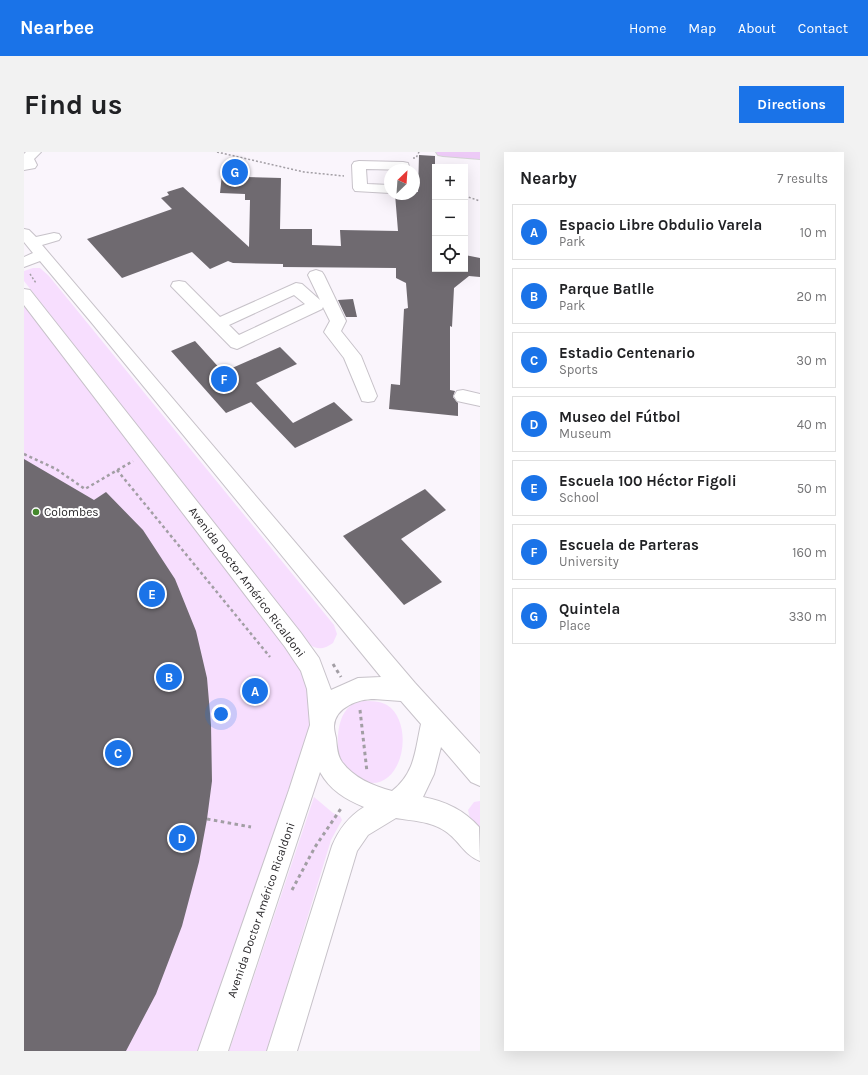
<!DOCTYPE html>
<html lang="en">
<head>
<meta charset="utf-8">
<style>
	:root { --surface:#fff; --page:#f2f2f2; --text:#202124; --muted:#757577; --line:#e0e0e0; --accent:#1a73e8 }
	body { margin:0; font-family:Karla,sans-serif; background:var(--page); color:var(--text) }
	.controls { position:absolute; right:12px; top:12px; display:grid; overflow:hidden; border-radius:0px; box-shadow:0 4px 16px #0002 }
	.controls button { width:36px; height:36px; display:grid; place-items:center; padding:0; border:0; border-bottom:1px solid var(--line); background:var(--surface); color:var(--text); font:20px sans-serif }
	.compass { position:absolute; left:360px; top:12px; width:36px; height:36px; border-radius:50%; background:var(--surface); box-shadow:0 4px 16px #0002; rotate:25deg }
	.you { position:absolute; left:197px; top:562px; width:14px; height:14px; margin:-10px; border:3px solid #fff; border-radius:50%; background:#1a73e8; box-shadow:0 0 0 6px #1a73e833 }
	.badge { display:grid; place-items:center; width:26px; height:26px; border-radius:50%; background:var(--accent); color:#fff; font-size:13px; font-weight:700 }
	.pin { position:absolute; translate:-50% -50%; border:2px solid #fff; box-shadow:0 1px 4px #0006 }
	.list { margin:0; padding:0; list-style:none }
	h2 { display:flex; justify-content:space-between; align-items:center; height:52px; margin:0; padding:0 16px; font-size:17px }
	h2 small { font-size:13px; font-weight:400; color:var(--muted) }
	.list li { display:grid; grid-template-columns:26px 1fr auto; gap:12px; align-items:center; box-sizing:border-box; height:56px; margin:0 8px 8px; padding:0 8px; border:1px solid var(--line); border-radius:0px }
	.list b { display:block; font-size:15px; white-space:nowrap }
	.list p { margin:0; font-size:13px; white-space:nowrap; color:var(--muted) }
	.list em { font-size:13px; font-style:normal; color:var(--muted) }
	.icon { flex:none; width:22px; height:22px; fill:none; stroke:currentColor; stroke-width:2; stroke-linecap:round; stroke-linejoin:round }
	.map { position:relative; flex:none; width:456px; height:899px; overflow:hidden; border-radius:0px }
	header { display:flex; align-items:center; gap:24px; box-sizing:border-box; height:56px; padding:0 20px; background:var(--accent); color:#fff }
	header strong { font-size:19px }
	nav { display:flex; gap:22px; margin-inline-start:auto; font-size:14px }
	.intro { display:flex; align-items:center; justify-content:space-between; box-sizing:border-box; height:96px; padding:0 24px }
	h1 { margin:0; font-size:28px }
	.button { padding:10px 18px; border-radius:0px; background:var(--accent); color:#fff; font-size:14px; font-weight:700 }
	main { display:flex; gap:24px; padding:0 24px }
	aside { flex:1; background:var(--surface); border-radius:0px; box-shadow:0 4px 16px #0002 }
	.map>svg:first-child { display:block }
</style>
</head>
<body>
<header>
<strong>Nearbee</strong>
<nav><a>Home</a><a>Map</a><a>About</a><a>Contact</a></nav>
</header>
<div class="intro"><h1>Find us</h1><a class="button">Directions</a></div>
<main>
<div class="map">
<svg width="456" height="899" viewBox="0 0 456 899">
	<rect width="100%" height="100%" fill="#faf5fc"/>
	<path fill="#f7defe" d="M9 116H16L25 124 310 473 313 482 309 491C299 498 293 498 283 491L0 129V119Z
		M0 142 269 488 297 551 189 899H0Z
		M339 549C348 549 356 549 363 553 393 572 378 647 335 628 328 624 321 615 315 609 313 593 312 570 323 557 327 552 333 550 339 549Z
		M290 645 309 661 316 664 318 668 307 688 243 899H205Z
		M456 649V682L446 667 444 658 450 650Z"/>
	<path fill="#6f6a70" d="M395 3 411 4V117H441V103L456 106V125L445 124 430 136 428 175 426 174V238L431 239 429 245 434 251V264L365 257 367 232 376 233 380 157 384 156 382 131 372 126V116L259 115V112L209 111 204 109 186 117 168 100 98 126 63 87 148 57 137 46 145 43 143 40 159 35 225 95 226 48H221V42L196 41 198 22H221V25L257 26 256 77H288V93L317 94 316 78 374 79 371 42H390V40H394Z
		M329 147 333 165H322L314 148Z
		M171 189 199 220 256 195 273 212 232 231 269 271 310 250 329 268 271 296 227 250 202 261 147 199Z
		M0 307 70 348 82 340 119 378 151 427 172 479 183 526 187 573 188 629 183 667 175 710 158 774 132 842 102 899H0Z
		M401 337 422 358 377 387 418 430 380 453 319 384Z"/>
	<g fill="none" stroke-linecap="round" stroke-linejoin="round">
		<g stroke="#c7c2c9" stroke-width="2">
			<path id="minor" d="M2 0H17L10 7 13 13 11 16 0 18V2Z
				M335 9 379 10 384 11 386 18 342 17 343 32 366 33V41L331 39 329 36 328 13 330 10Z
				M0 77 5 78 12 85 30 81 35 82 37 85 35 88 18 93 391 531 456 602V634L447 630 417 595 410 622 399 645C421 649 440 658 455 675L456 709C440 703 435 688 421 679 407 669 388 669 372 666L344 683 333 699 273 899H243L308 694C315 677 324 665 340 655 321 647 306 638 296 620L204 899H174L265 638 286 573 283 537 277 519 261 495 0 153V137L6 138 277 481 295 506 307 538 334 526 357 525 67 170 16 109 0 115V105L9 101 0 90ZM350 547 377 549 397 572C391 599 391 621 368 639 349 634 330 626 318 610 313 603 313 595 312 586 311 582 310 578 310 574 311 555 335 547 350 547Z
				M292 118 298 120 300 123 322 169 317 179 337 204 353 244 350 249 344 250 338 249 320 206 300 180 306 169 299 155 298 157 213 197 207 195 147 134 149 130 155 129 161 130 196 165 272 131 278 132 296 148 284 123 286 120ZM270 143 281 152 215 183 205 173Z
				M439 238 456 242V254L433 249 430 244 433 239Z"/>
		</g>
		<g stroke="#d4d4d5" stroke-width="2">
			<path id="major" d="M412 0H456V7L419 4 414 3Z"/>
		</g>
		<path stroke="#a29ea4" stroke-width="1.5" stroke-dasharray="2 2" stroke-linecap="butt" d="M193 0 280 20 320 24
			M389 6H392L395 0
			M390 38H394
			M441 44 456 49
			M6 122 12 131"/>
		<path stroke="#a29ea4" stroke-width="2.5" stroke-dasharray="3 3" stroke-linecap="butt" d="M0 302 32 317 61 337 109 309
			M93 318 246 505"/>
		<path stroke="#a29ea4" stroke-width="3" stroke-dasharray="3.5 3.5" stroke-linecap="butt" d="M309 512 317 525
			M336 558 343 620
			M183 667 227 675
			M268 738 291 695 318 655"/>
		<use href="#minor" fill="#fff" fill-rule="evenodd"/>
		<use href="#major" fill="#edcaf7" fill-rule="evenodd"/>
	</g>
	<circle fill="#44882c" stroke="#fff" stroke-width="1.5" cx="12" cy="360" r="4"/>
	<g text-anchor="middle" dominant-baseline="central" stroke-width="4" stroke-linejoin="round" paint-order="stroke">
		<g font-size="12" fill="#2a282b" stroke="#fff" text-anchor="start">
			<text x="20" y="360">Colombes</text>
		</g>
		<g font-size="12" fill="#2a282b" stroke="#fff">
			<text transform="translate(223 430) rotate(53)">Avenida Doctor Américo Ricaldoni</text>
			<text transform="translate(237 758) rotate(-71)">Avenida Doctor Américo Ricaldoni</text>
		</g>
	</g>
</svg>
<div class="controls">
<button>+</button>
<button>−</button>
<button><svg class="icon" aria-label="locate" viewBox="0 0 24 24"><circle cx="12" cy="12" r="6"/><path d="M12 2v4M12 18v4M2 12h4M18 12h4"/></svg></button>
</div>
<svg class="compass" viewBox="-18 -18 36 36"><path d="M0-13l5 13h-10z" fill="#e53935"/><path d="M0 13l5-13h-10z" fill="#757577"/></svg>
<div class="you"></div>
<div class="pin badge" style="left:231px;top:539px">A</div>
<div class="pin badge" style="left:145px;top:525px">B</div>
<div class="pin badge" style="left:94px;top:601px">C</div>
<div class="pin badge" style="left:158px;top:686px">D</div>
<div class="pin badge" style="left:128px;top:442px">E</div>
<div class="pin badge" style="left:200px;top:227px">F</div>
<div class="pin badge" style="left:211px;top:20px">G</div>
</div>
<aside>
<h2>Nearby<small>7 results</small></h2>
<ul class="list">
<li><span class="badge">A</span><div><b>Espacio Libre Obdulio Varela</b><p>Park</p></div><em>10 m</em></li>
<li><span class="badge">B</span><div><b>Parque Batlle</b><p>Park</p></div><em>20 m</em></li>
<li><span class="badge">C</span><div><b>Estadio Centenario</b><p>Sports</p></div><em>30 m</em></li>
<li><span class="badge">D</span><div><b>Museo del Fútbol</b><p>Museum</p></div><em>40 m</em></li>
<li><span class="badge">E</span><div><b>Escuela 100 Héctor Figoli</b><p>School</p></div><em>50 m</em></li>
<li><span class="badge">F</span><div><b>Escuela de Parteras</b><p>University</p></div><em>160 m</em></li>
<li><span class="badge">G</span><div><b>Quintela</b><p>Place</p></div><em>330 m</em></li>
</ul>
</aside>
</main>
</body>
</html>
